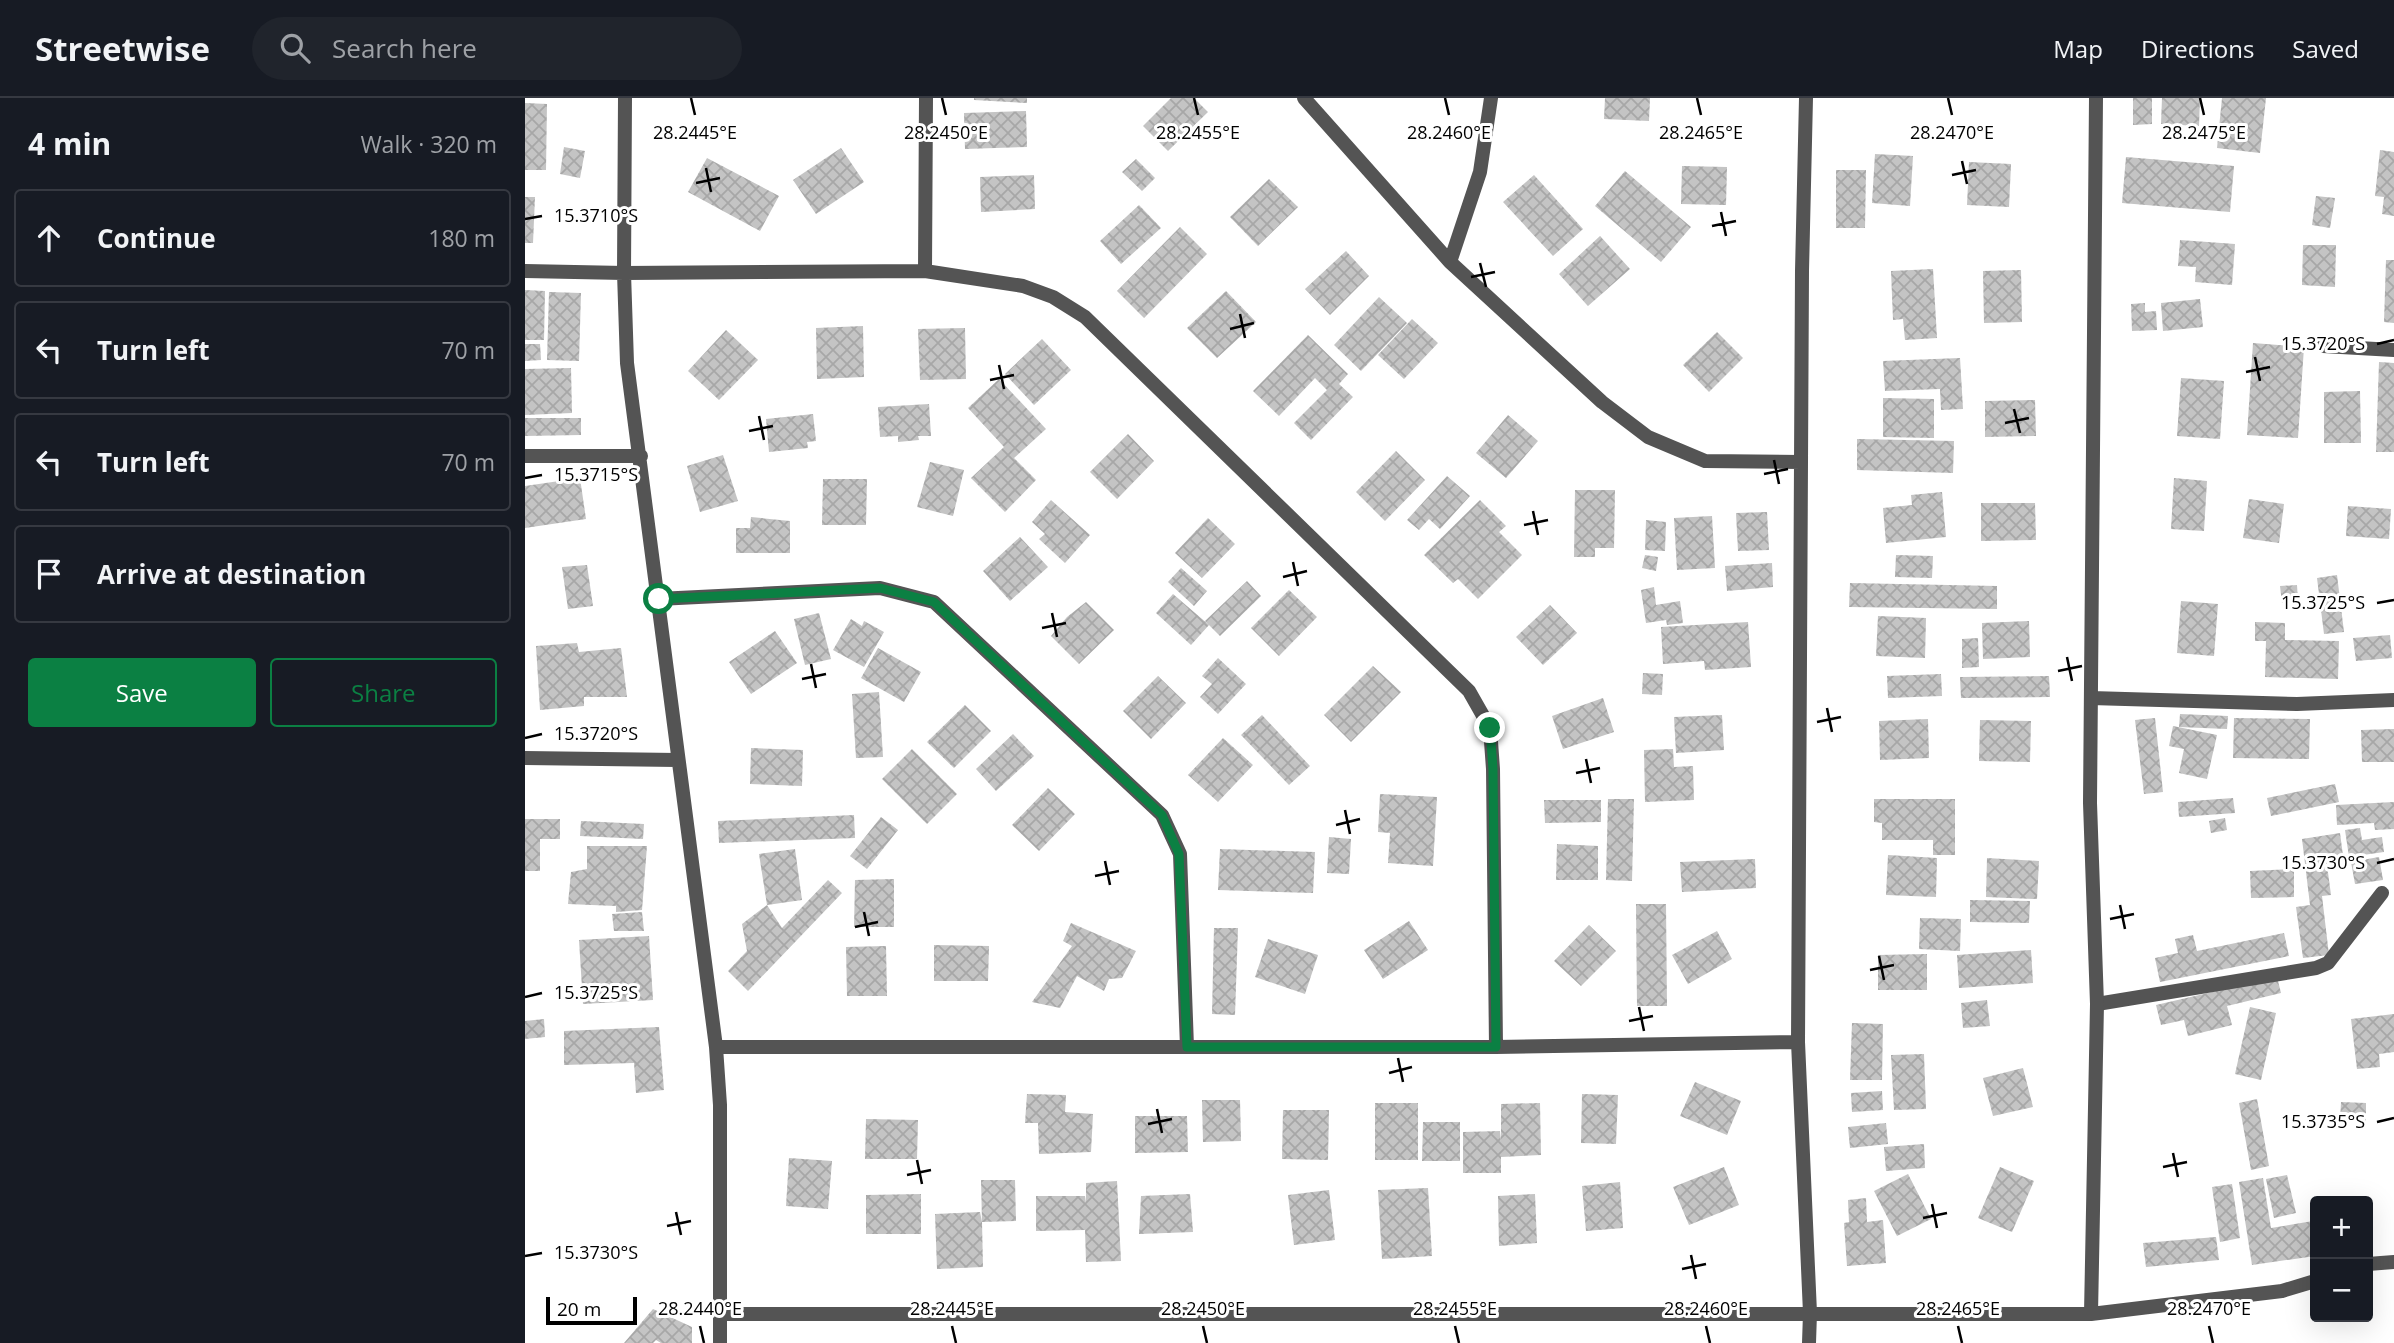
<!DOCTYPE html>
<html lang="en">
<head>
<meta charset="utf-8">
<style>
	:root { --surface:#171b24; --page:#20242c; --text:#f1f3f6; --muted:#9ea1a6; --line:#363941; --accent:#0b8043 }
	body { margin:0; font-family:"Open Sans",sans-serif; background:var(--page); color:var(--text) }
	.controls { position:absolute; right:21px; bottom:21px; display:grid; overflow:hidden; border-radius:7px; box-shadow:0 7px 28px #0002 }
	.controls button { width:63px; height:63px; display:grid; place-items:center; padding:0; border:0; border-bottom:2px solid var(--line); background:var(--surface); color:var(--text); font:35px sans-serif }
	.scale { position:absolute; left:21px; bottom:18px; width:91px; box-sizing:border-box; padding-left:7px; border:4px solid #000; border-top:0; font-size:19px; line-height:24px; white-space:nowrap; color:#000; -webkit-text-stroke:5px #fff; paint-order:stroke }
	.stop { position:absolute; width:21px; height:21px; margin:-16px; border:5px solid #0b8043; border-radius:50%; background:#fff }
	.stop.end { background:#0b8043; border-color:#fff; box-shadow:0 2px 7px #0008 }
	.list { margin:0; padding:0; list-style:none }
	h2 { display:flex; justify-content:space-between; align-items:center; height:91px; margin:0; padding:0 28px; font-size:30px }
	h2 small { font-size:23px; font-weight:400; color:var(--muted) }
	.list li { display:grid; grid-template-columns:46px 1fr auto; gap:21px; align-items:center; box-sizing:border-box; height:98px; margin:0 14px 14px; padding:0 14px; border:2px solid var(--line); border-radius:7px }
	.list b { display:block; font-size:26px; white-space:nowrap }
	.list em { font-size:23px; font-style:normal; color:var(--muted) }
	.actions { display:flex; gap:14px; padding:21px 28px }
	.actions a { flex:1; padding:16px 0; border:2px solid var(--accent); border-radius:7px; text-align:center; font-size:24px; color:var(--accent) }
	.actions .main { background:var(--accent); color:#fff }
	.icon { flex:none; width:38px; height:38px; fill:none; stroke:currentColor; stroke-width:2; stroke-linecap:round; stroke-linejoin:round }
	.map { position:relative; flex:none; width:1869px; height:1245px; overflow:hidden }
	header { display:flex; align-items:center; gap:42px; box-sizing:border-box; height:98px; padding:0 35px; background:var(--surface); border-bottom:2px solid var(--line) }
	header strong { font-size:33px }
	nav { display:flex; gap:38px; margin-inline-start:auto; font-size:24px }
	.search { width:490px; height:63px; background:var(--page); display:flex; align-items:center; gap:18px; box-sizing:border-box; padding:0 24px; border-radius:38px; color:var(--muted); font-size:26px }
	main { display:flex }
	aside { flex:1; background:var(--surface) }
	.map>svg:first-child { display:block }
</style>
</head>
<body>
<header>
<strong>Streetwise</strong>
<div class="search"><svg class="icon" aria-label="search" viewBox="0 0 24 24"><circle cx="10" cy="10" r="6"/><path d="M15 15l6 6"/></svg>Search here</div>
<nav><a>Map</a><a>Directions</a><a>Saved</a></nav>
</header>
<main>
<aside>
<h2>4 min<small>Walk · 320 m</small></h2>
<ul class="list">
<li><svg class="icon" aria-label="ahead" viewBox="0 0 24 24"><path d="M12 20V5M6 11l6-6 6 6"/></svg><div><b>Continue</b></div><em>180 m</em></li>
<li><svg class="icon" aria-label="left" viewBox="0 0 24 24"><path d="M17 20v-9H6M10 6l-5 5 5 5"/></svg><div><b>Turn left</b></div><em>70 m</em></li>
<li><svg class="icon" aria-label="left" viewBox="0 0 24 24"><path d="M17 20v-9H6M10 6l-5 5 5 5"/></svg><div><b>Turn left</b></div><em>70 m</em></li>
<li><svg class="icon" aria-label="arrive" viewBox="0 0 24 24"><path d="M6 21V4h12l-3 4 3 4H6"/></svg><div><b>Arrive at destination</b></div></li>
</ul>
<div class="actions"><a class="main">Save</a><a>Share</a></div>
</aside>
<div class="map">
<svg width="1869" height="1245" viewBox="0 0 1869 1245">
	<defs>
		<pattern id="building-cross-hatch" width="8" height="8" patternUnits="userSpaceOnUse" patternTransform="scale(1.75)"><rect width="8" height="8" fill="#c4c4c4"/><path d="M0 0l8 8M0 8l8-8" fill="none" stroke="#a7a7a7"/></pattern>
	</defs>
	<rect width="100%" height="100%" fill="#fff"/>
	<path fill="url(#building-cross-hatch)" d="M449 0H502V5L449 2Z
		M646 0H669L683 14 643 53 618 28Z
		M1080 0H1125L1124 23 1079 21Z
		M1608 0H1627V26L1608 27Z
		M1637 0H1675L1674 28 1636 26Z
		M1697 0H1741L1735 55 1692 50Z
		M0 5 22 6 21 72H0Z
		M501 13 502 49 440 51 439 15Z
		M39 49 60 53 55 80 35 76Z
		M316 50 339 84 291 116 268 82Z
		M1855 52 1869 54V118L1857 116 1859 99 1850 98Z
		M1350 56 1388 58 1385 108 1347 105Z
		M1601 59 1709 68 1705 114 1597 105Z
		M182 60 254 98 235 133 163 94Z
		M611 61 630 80 617 93 597 74Z
		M1444 64 1486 66 1484 109 1442 107Z
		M1157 68 1202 69 1201 107 1156 106Z
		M1311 72H1341L1340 130H1311Z
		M1100 73 1166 129 1136 164 1070 108Z
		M509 77 510 111 456 114 455 79Z
		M1009 77 1058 131 1028 158 978 104Z
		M744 81 773 109 733 148 705 119Z
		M1791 98 1810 100 1805 130 1787 127Z
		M0 99H10L8 145H0Z
		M614 107 636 130 596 166 575 143Z
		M655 129 682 156 619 220 592 193Z
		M1075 138 1105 171 1063 208 1034 176Z
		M1655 142 1710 146 1707 187 1670 184 1671 169 1653 168Z
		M1778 147H1811L1810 189 1777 187Z
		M821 153 844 178 805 217 780 191Z
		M1861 162H1869V225L1859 224Z
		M1408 171 1412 240 1380 242 1378 221 1368 222 1366 173Z
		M1496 172 1497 224 1459 225 1458 173Z
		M0 192 20 193 19 242H0Z
		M701 193 731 224 692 260 662 230Z
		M24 194 56 195 54 263 22 262Z
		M854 199 882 225 836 273 809 247Z
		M1675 201 1678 229 1638 233 1636 205Z
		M1620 205V214L1631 213 1632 232 1607 233 1606 206Z
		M887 221 913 245 879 281 853 257Z
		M338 228 339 279 292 281 291 230Z
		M440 230 441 281 395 282 393 231Z
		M201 232 233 262 194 302 163 273Z
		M1192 234 1218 260 1184 294 1158 267Z
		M783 237 823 276 814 286 828 299 786 342 769 325 802 292 790 280 754 318 728 293Z
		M517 241 546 272 509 307 480 276Z
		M1728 245 1779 249 1773 340 1722 337Z
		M0 246H15L16 262 0 263Z
		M1435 260 1438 311 1416 312 1415 291 1360 293 1358 263Z
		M1854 264 1869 265V354H1851Z
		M46 270 47 315 0 317V271Z
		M1656 280 1699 283 1695 341 1652 338Z
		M474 281 521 331 489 360 511 382 480 414 446 380 479 349 443 310Z
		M1835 293 1836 345H1799V294Z
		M1358 300 1409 301V340L1358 339Z
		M1510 302 1511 338 1460 339V303Z
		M404 306 406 338H393L394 342 373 344V338L355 339 353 309Z
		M288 316 291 343 282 344 283 350 244 354 241 321Z
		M983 317 1013 343 981 380 951 355Z
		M0 320H56V337L0 338Z
		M603 336 629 363 592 401 565 374Z
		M1332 341 1429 343 1428 375 1332 372Z
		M871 353 900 382 860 423 831 394Z
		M198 357 213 403 175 414 162 368Z
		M405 364 439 372 428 418 392 409Z
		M922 378 945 398 915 431 904 421 894 432 882 422Z
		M55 380 61 421 0 430V388Z
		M1649 380 1682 383 1679 433 1646 431Z
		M298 381H342L341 427H297Z
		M1050 392H1090L1089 450H1070V459H1049Z
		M1417 394 1421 439 1361 445 1358 410 1387 407 1386 397Z
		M1724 401 1759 406 1754 445 1718 440Z
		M526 402 565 437 540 465 514 441 520 436 507 424Z
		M955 402 981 428 974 434 997 457 953 501 933 481 928 485 899 457Z
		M1456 405H1510L1511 442 1456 443Z
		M1823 408 1866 411 1864 441 1821 438Z
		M1242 414 1244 452 1213 453 1211 415Z
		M1187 418 1190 470 1152 472 1149 420Z
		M226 419 265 423V455H211V430H225Z
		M683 420 710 446 677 480 650 455Z
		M1121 422 1141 424 1140 453 1120 452Z
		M495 439 523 469 485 503 458 473Z
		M1120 457 1133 459 1131 473 1117 470Z
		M1371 457 1408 458 1407 480 1370 479Z
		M1247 465 1248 489 1202 493 1200 468Z
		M62 467 68 508 43 511 37 469Z
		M656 470 682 493 669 508 643 484Z
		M1812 477 1819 534 1799 536 1792 480Z
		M722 483 736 498 695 538 680 523Z
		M1325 485 1472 488V511L1324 509Z
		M1772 487 1773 503 1757 505 1755 488Z
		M1129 489 1131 507 1155 503 1158 525 1142 527 1141 522 1121 525 1116 492Z
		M764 492 792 519 754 558 726 530Z
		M648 496 684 527 666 547 631 515Z
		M1656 503 1693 506 1689 558 1652 555Z
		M561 504 589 532 554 566 526 538 542 519Z
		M1025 507 1052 535 1018 567 991 539Z
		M294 515 306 561 280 567 269 521Z
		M1353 518 1401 520 1400 560 1351 558Z
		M326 521 337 528 339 523 359 534 339 569 308 552Z
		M1504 523 1505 559 1458 561 1457 525Z
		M1223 524 1226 569 1180 572 1179 563 1138 566 1136 529Z
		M1730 524 1760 525V542L1814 543 1813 581 1740 579 1741 543H1730Z
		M250 533 272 565 226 596 204 564Z
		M1865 537 1867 560 1831 563 1828 540Z
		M1453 540 1454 569 1437 570V541Z
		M52 545 54 554 96 550 102 599H59V608L15 612 11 548Z
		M353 550 396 574 379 604 336 580Z
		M693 560 721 586 693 616 675 599 687 586 677 578Z
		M848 568 876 594 826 644 799 617Z
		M1118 575 1138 576 1137 597 1117 596Z
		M1416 576 1417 598 1363 600 1362 578Z
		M633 578 661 605 626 641 598 613Z
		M1524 578 1525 599 1436 600 1435 579Z
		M354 594 358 659 331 660 327 596Z
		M1078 600 1089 634 1038 651 1027 618Z
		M440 607 466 633 429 670 402 644Z
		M1655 616 1703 618 1702 631 1654 629Z
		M737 617 785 668 764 687 716 637Z
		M1197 617 1199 652 1151 655 1149 619Z
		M1630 620 1638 694 1619 696 1610 622Z
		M1709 620 1785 621 1784 661 1708 660Z
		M1403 621 1404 660 1355 662 1354 623Z
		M1455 622 1506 623 1505 664 1454 663Z
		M1648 628 1692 637 1682 681 1654 675 1659 651 1644 648Z
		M1869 631V664H1837L1836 632Z
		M488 636 509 658 471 693 451 671Z
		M698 640 728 667 693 704 663 677Z
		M226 650 278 652 277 688 225 686Z
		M387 651 432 696 402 726 357 681Z
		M1148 651 1149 669 1168 668 1169 702 1120 704 1119 652Z
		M1810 686 1814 704 1746 718 1742 700Z
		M523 690 550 716 514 753 487 727Z
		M855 696 912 699 908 768 863 765 865 735 853 734Z
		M1708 700 1710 715 1654 719 1653 704Z
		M1083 701H1109L1107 783 1081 782Z
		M1349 701H1430V757H1408V742H1357V725L1349 724Z
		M1019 702H1076V724L1020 725Z
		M1869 704V731L1850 732 1849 725 1812 727 1811 707Z
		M329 717 330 740 194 745 193 723Z
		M356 719 373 732 342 771 325 758Z
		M1700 720 1702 732 1686 735 1684 723Z
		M0 721H35V741H15V773H0Z
		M56 723 119 726 118 741 55 738Z
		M1835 730 1837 742 1857 739 1859 754 1824 759 1820 732Z
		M1815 735 1819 765 1802 767 1806 797 1797 798 1804 857 1778 860 1771 809 1785 807 1777 741Z
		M804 739 826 741 824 776 802 775Z
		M1032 746 1073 748V782H1031Z
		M62 748H122L117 812 91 814V808L43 806 46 774 62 771Z
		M270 751 277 802 242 807 257 830 303 782 317 795 223 893 203 873 222 853 217 826 242 807 234 756Z
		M695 751 790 754 788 795 693 792Z
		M1363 757 1412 760 1411 799 1361 797Z
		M1854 759 1858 782 1830 786 1826 764Z
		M1462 760 1514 763 1512 801 1461 799Z
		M1230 761 1231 790 1157 794 1155 764Z
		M1769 771V799L1726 800 1725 773Z
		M369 781V829H329L330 782Z
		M1445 802 1505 803 1504 825 1445 824Z
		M1111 806H1141L1142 908H1112Z
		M117 814 119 833H89L87 816Z
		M1395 820 1436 821 1435 853 1394 851Z
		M884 823 903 852 858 881 839 852Z
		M546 825 611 853 597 880 584 881 579 893 552 878 535 910 507 904 547 848 538 843Z
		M1064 827 1091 853 1056 888 1029 863Z
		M689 830H713L710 917 687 916Z
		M1192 833 1207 861 1163 886 1147 857Z
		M1759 835 1764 858 1635 884 1630 860 1653 855 1650 841 1668 837 1672 853Z
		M124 838 128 902 58 906 54 842Z
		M743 841 793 857 780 896 730 879Z
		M409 847 464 848 463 883H409Z
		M361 848 362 898H322L321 849Z
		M1506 852 1508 885 1434 890 1432 857Z
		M1402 856V892H1353V857Z
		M1752 879 1756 895 1702 908 1707 927 1663 938 1659 922 1636 927 1631 907Z
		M1462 902 1465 928 1438 930 1436 905Z
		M1725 909 1751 915 1736 982 1710 976Z
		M1869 916V954L1854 956 1855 969 1832 971 1826 921Z
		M19 921 20 939 0 941V923Z
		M1327 925 1358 926 1357 982H1325Z
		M134 929 139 992 111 995 109 965 39 967V933Z
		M1399 956 1401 1011 1369 1012 1366 957Z
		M1498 970 1508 1009 1468 1018 1458 980Z
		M1170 984 1216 1003 1202 1037 1155 1018Z
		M1357 993 1358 1012 1327 1014 1326 995Z
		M502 996 541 997 540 1014 568 1016 566 1054 514 1056 513 1025H500Z
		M1057 996 1093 997 1091 1046 1056 1045Z
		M1732 1001 1744 1068 1726 1072 1714 1005Z
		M677 1002H715L716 1043 678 1044Z
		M1816 1004 1841 1005V1023H1815Z
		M850 1005H893V1062H850Z
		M1015 1005 1016 1057 976 1059V1075H938V1034L975 1033 976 1043V1006Z
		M758 1012H804L803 1062 757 1061Z
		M610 1018H662L663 1054 610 1055Z
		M341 1021 393 1022 392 1061H340Z
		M898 1024H935V1063H897Z
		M1361 1025 1363 1046 1325 1050 1323 1029Z
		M1399 1046 1400 1070 1361 1073 1359 1049Z
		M264 1060 307 1063 303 1111 261 1108Z
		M1199 1069 1214 1107 1164 1127 1148 1089Z
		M1475 1069 1509 1083 1487 1134 1453 1120Z
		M1383 1076 1406 1121 1372 1138 1349 1093Z
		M1762 1077 1771 1115 1749 1120 1741 1081Z
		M1738 1080 1746 1130 1788 1123 1790 1158 1727 1167 1714 1084Z
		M456 1082H490L491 1123 457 1124 458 1169 412 1171 410 1116 455 1114 457 1124Z
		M592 1083 596 1163 561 1164 560 1132 511 1133V1098H560L561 1105V1085Z
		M1095 1084 1098 1130 1061 1133 1057 1088Z
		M1707 1086 1715 1140 1695 1144 1687 1089Z
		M903 1090 907 1158 857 1161 853 1092Z
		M804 1092 810 1142 769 1147 763 1097Z
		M396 1096V1136H341V1097Z
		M665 1096 668 1134 614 1136 616 1098Z
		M1010 1096 1012 1145 974 1148 973 1098Z
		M1341 1100 1342 1124 1358 1122 1361 1165 1322 1168 1319 1125 1324 1124 1323 1102Z
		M1691 1139 1694 1162 1621 1169 1618 1145Z
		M128 1211 167 1229V1245H136L131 1242 128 1245H99Z"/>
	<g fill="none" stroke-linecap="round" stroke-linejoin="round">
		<path stroke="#545454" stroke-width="14" d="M1572 906 1791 870 1803 865 1857 795"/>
		<path stroke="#545454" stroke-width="14" d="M100 0 99 175 102 265 191 949 195 1007V1245
			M779 0 925 164 1077 304 1123 339 1180 363 1276 364
			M1281 0 1277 173 1273 944 1285 1215 1284 1245
			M925 164 955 74 966 0
			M0 173 99 175 400 173 498 188 528 199 560 219 944 593 965 630 968 671 971 949
			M400 173 401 0
			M1798 248 1869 252
			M0 358H116
			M133 501 355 490 409 504 637 717 655 756 662 949
			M1566 600 1772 606 1869 602
			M0 660 152 662
			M191 949H971L1273 944
			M1843 1166 1869 1164
			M195 1216H1566L1757 1193 1790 1183
			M1566 1216 1572 906 1565 705 1571 0"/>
	</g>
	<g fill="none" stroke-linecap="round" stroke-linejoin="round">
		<path stroke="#0b8043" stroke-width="9" d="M134 501 355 490 409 504 637 717 654 756 662 949H971L968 671 965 630"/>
	</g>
	<path fill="none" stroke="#000" stroke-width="2.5" d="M166 0 170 17M417 0 421 17M669 0 673 17M920 0 924 17M1172 0 1176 17M1423 0 1427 17M1675 0 1679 17M1437 63 1442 86M181 70 186 94M1427 77 1451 72M171 85 195 80M1196 114 1201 138M0 121 17 118M1187 128 1211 123M955 165 961 189M946 179 970 174M715 216 720 240M705 231 729 225M1852 246 1869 242M1730 259 1735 283M474 267 479 291M1721 274 1745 269M465 282 489 277M1489 311 1495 335M234 318 239 342M1480 325 1504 320M224 333 248 328M1249 362 1254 386M1239 376 1263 371M0 380 17 377M1008 413 1013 437M999 427 1023 422M768 464 773 488M758 479 782 473M1852 505 1869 502M527 515 532 539M517 530 541 525M1542 559 1547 583M286 566 291 590M1533 573 1557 568M277 581 301 576M1302 610 1307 634M1292 624 1316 619M0 640 17 636M1061 661 1066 685M1051 675 1075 670M820 712 825 736M811 727 835 721M580 763 585 787M1852 765 1869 761M570 778 594 773M1595 807 1600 831M339 814 344 838M1585 821 1609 816M330 829 353 824M1354 858 1359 882M1345 872 1369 867M0 899 17 895M1114 909 1119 933M1104 923 1128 918M873 960 878 984M864 975 887 969M632 1011 637 1035M1852 1024 1869 1020M623 1026 647 1021M1648 1055 1653 1079M392 1062 397 1086M1638 1069 1662 1064M382 1077 406 1072M1407 1106 1412 1130M151 1114 156 1137M1398 1120 1422 1115M142 1128 166 1123M1166 1157 1171 1181M0 1158 17 1155M1157 1171 1181 1166M175 1228 179 1245M427 1228 431 1245M678 1228 682 1245M930 1228 934 1245M1181 1228 1185 1245M1433 1228 1437 1245M1684 1228 1688 1245"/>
	<g font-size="18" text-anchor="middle" fill="#000" stroke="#fff" stroke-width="6" stroke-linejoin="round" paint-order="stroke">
		<text x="170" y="41">28.2445°E</text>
		<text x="421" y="41">28.2450°E</text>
		<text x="673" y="41">28.2455°E</text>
		<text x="924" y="41">28.2460°E</text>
		<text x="1176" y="41">28.2465°E</text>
		<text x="1427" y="41">28.2470°E</text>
		<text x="1679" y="41">28.2475°E</text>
		<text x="71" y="124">15.3710°S</text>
		<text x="1798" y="252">15.3720°S</text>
		<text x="71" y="383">15.3715°S</text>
		<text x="1798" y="511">15.3725°S</text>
		<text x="71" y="642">15.3720°S</text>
		<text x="1798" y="771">15.3730°S</text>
		<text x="71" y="901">15.3725°S</text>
		<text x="1798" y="1030">15.3735°S</text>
		<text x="71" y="1161">15.3730°S</text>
		<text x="175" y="1217">28.2440°E</text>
		<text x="427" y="1217">28.2445°E</text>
		<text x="678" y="1217">28.2450°E</text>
		<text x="930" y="1217">28.2455°E</text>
		<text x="1181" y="1217">28.2460°E</text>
		<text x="1433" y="1217">28.2465°E</text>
		<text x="1684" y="1217">28.2470°E</text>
	</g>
</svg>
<div class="controls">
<button>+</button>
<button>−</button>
</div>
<div class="scale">20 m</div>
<div class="stop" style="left:134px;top:501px"></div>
<div class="stop end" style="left:965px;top:630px"></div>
</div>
</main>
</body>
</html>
